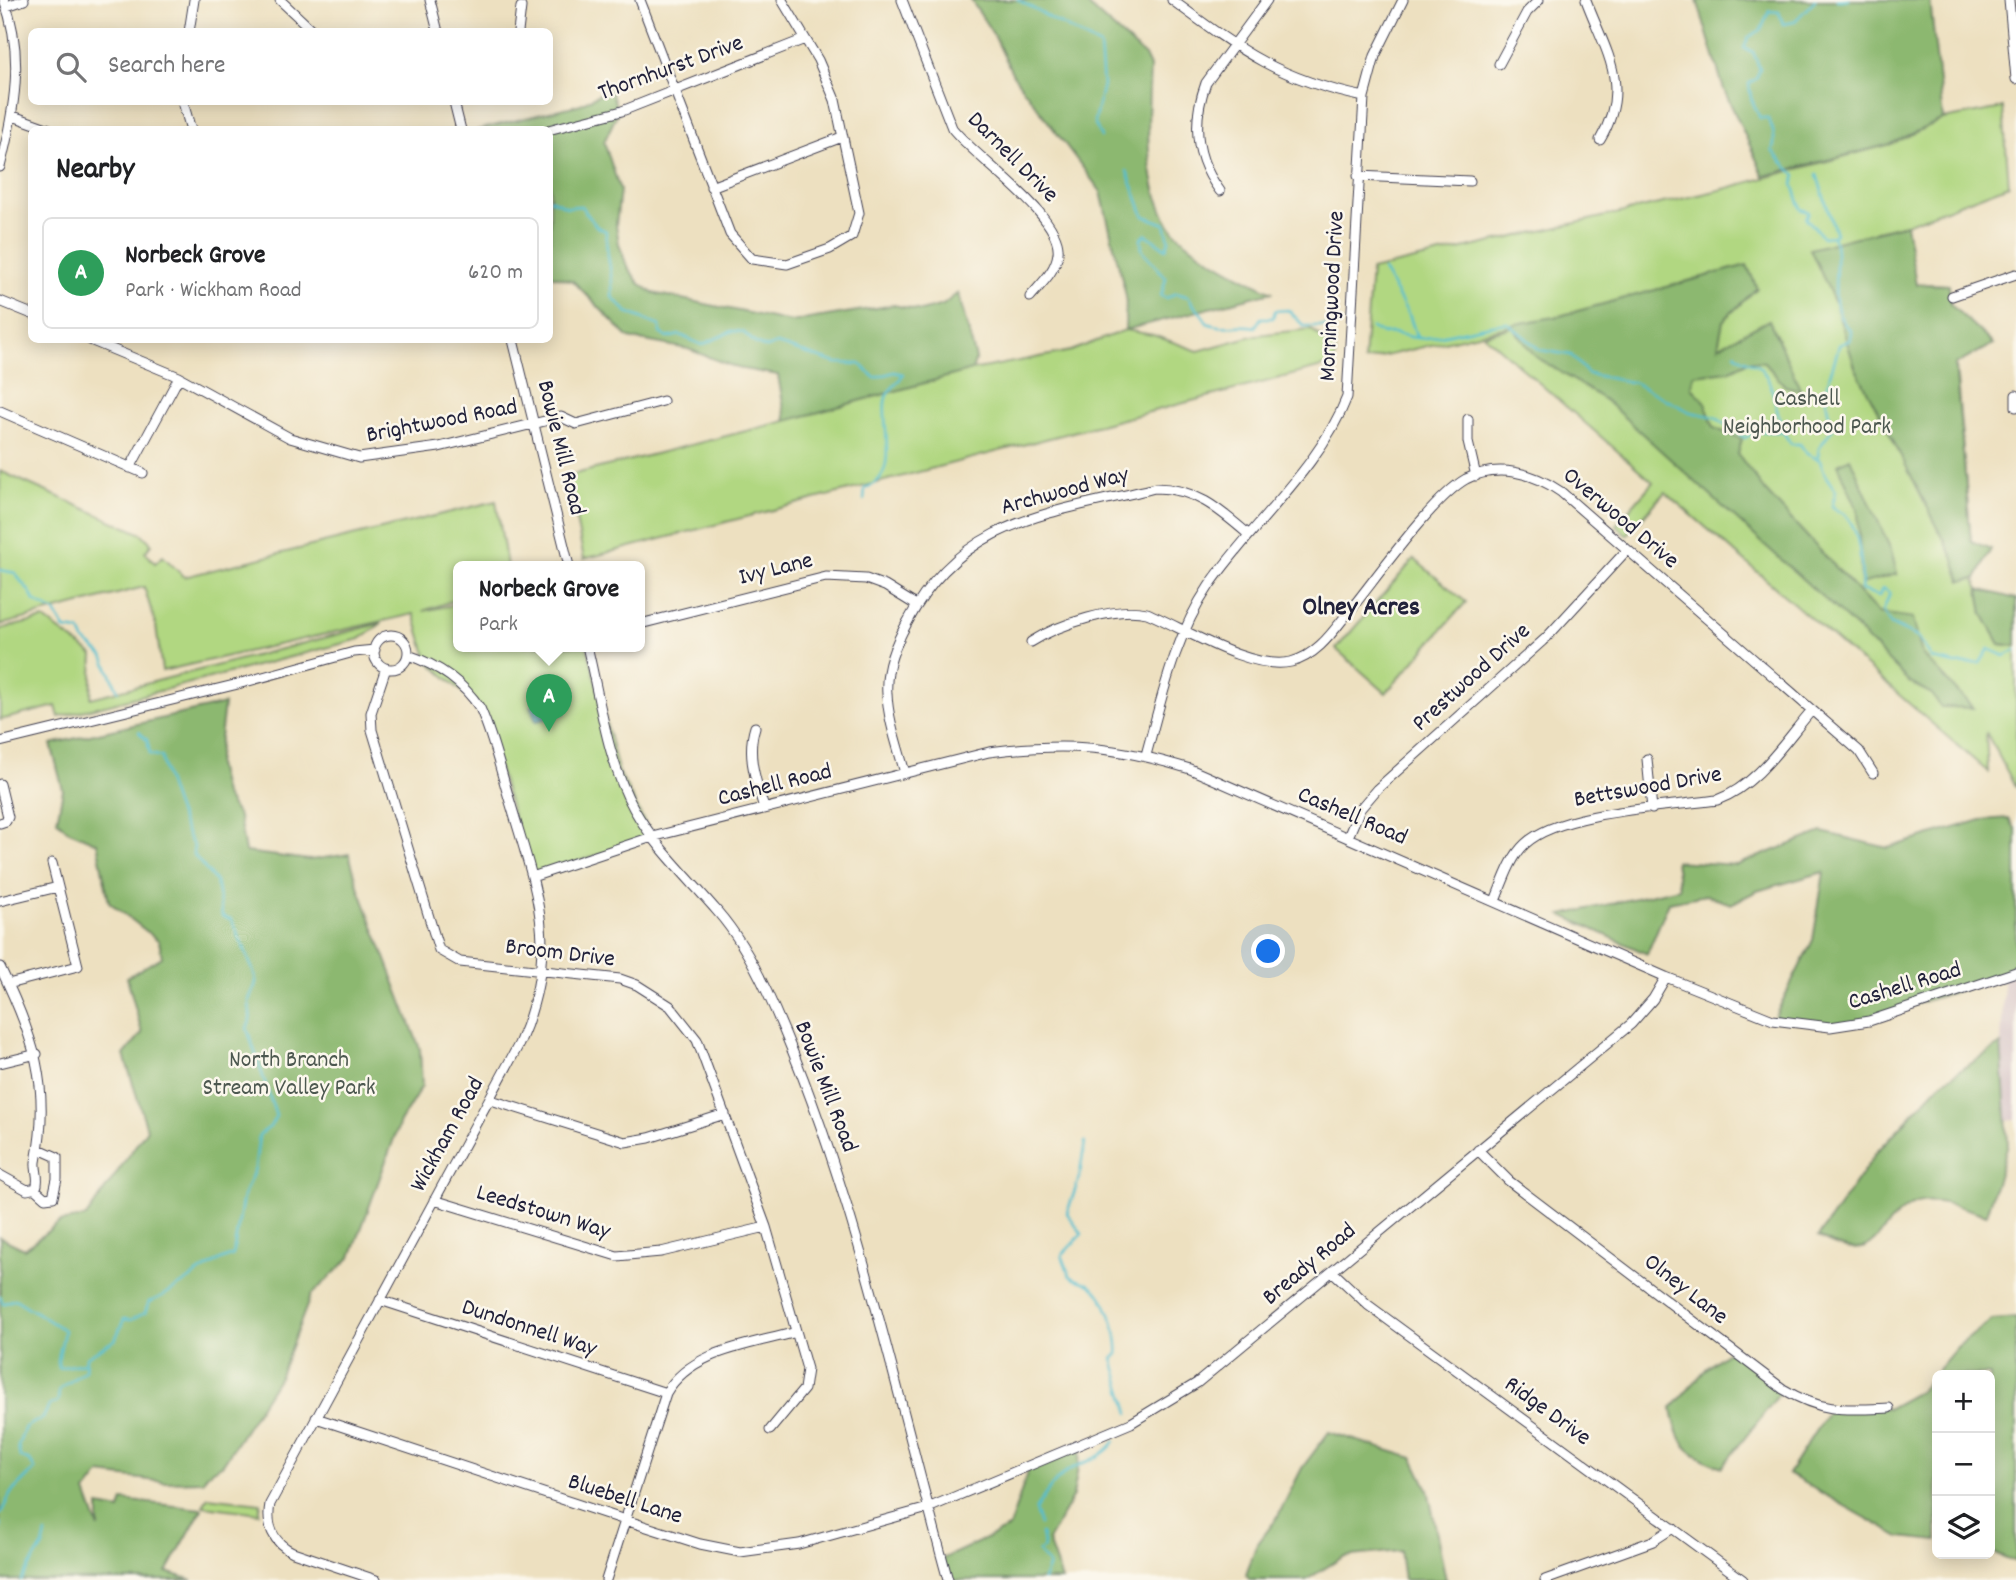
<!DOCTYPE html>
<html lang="en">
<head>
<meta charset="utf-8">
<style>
	:root { --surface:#fff; --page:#f2f2f2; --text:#202124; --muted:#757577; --line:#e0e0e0; --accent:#d93025 }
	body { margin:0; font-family:Dekko,sans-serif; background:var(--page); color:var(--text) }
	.controls { position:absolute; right:21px; bottom:21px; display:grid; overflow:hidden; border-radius:10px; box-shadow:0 4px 18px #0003 }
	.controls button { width:63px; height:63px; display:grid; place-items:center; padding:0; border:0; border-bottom:2px solid var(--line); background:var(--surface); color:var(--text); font:35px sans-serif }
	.you { position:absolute; left:1269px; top:952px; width:24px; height:24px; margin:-18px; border:5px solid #fff; border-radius:50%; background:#1a73e8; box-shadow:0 0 0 10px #1a73e833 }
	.badge { display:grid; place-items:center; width:46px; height:46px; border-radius:50%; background:var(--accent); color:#fff; font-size:23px; font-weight:700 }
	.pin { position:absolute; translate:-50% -58px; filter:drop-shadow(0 2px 4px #0008) }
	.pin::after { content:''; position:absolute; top:37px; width:24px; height:21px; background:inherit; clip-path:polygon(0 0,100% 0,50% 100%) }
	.popup { position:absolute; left:453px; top:561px; width:192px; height:91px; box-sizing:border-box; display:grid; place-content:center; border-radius:10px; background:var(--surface); filter:drop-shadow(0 2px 5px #0005); font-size:23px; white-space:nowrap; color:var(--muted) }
	.popup b { font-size:26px; color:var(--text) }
	.popup::after { content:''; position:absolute; left:50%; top:100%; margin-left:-14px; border:14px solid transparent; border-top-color:var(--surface) }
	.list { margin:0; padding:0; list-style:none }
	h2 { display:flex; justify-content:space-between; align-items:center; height:91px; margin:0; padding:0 28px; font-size:30px }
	h2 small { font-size:23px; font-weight:400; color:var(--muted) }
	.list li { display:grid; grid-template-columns:46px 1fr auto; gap:21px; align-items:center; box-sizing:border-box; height:112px; margin:0 14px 14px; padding:0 14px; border:2px solid var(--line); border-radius:10px }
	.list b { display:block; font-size:26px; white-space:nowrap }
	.list p { margin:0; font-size:23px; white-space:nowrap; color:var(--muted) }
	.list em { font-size:23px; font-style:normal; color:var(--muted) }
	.icon { flex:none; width:38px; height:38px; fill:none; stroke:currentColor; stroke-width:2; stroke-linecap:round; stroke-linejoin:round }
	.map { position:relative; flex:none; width:2016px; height:1580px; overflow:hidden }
	.search { position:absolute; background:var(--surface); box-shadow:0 4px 18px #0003; left:28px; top:28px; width:525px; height:77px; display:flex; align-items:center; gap:18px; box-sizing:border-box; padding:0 24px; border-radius:10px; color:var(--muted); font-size:26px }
	.panel { position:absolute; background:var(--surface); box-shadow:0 4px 18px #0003; left:28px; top:126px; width:525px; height:217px; border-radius:10px }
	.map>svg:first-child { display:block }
</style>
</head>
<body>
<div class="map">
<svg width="2016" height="1580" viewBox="0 0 2016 1580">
	<rect width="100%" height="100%" fill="#fbf7ec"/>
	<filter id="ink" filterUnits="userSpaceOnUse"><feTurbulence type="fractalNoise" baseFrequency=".0143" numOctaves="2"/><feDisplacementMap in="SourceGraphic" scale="14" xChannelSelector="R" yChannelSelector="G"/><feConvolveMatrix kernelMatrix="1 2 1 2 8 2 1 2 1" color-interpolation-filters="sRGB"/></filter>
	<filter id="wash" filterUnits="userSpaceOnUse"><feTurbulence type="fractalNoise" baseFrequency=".00686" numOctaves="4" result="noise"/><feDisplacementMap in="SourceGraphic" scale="28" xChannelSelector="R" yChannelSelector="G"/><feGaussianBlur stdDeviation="1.57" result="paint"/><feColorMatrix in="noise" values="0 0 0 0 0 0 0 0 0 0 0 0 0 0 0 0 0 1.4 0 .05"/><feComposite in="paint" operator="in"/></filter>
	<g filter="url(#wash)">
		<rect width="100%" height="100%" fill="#ede0c0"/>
		<path fill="#d2bec2" d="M2016 972V1120L2006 1121 2001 1044 2004 976Z"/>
		<path fill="#b1d781" stroke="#6a7c5e" stroke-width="2" d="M2003 108 2009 185 1906 224 1876 231 1882 282 1949 285 1974 578 1979 589 1983 614 2000 644 2016 646V788L1986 732 1988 772 1665 492 1627 535 1616 525 1653 482 1484 335 1537 320 1364 361 1371 270 1720 190 1891 144 1943 119Z
			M1311 329 1336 350 1334 364 584 559 567 476 786 421 972 370 1071 351 1125 330 1153 335 1198 351 1256 335Z
			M0 471 142 534 152 544 145 552 155 563 163 556 184 577 496 501 507 566H458V599L423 611 458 604V646H587L618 770 652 837 532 877 480 708 428 661 414 614 162 671 156 626 144 587 0 625Z
			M1414 559 1466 602 1386 693 1336 649Z
			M44 619 93 655 91 698 382 623 360 639 59 717 56 706 0 720V629Z
			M208 1497 261 1503 259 1513 203 1506Z"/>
		<path fill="#8cb86f" stroke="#576d55" stroke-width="2" d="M971 0H1082L1145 56 1150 67C1148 117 1142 180 1170 225 1185 249 1247 280 1272 292L1125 330 1126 296 1101 192 1013 75 995 37Z
			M1697 0H1930L1943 119 1891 144 1764 176 1724 90Z
			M610 88 618 112 604 142 620 190 616 225 619 244 627 266 639 283 653 293 791 322 894 305 921 311 943 305 958 293 976 359 972 370 786 421 778 375 737 368 688 349 629 338 573 281 550 275V130H477L581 104Z
			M1906 224 1916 284 1949 285 1950 304 1993 344 1955 365 1971 541 1991 549 1976 579 1961 581 1953 557 1855 367 1834 301 1810 249Z
			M1747 265 1757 288 1723 321 1718 347 1769 320 1801 390 1785 386 1764 362 1749 361 1729 371 1694 375 1692 387 1705 402 1714 428 1742 439 1738 454 1765 491 1878 613 1913 618 1922 654 1973 708 1941 707 1932 694 1910 683 1851 623 1605 400 1535 356 1511 325 1559 316Z
			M1850 458 1891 550 1897 574 1861 584 1858 511 1838 464Z
			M1979 589 2016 599V646L2000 644 1983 614Z
			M224 704 217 765 224 794 239 817 245 852 310 860 349 854 359 889 420 1049 422 1086 400 1122 351 1257 311 1295 280 1375 223 1464 207 1474 203 1481 165 1482 100 1474 86 1492 99 1528V1506L120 1510 123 1500 202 1509 167 1572 192 1580H0V1237L24 1249 60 1222 86 1217 147 1129 124 1055 142 1033 127 977 162 957 159 941 109 902 97 843 67 830 57 820 63 790 51 744Z
			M2009 818 2016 830V972L1850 1025 1773 1020 1813 940 1824 872 1757 891 1731 904 1706 895 1669 902 1647 954 1562 915 1679 888 1675 861 1737 865 1822 832 1888 848 1981 820Z
			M2001 1044 2008 1144 1986 1215C1966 1209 1929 1194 1910 1206 1872 1229 1879 1269 1818 1237L1876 1153 1941 1083Z
			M2016 1318V1562L1990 1551V1375H1937V1541L1900 1537 1788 1474 1829 1410 1889 1408 1920 1391 1957 1347 1992 1320Z
			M1730 1350 1783 1389 1722 1467C1687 1454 1678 1445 1672 1408L1707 1368Z
			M1329 1432 1413 1458 1428 1489 1446 1580H1404L1400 1551 1343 1557 1306 1580H1250L1246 1575 1256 1546 1277 1518 1302 1468Z
			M1082 1444 1073 1496 1048 1541 1062 1580H948L942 1559 1009 1528 1030 1465Z"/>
		<path fill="#53becf" stroke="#3a7085" stroke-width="2" d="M561 697 565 713 536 721 531 706Z"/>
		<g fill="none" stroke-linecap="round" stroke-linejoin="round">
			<path stroke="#53becf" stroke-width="2.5" d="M1018 0 1100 46 1103 85 1094 122 1101 137
				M1815 0 1794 22 1783 24 1779 12 1769 11 1761 30 1749 37 1744 48 1753 52 1760 69 1756 79 1749 83 1751 98 1760 118H1768C1773 128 1777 140 1772 151L1796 176 1793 184 1801 209 1809 212 1806 218 1823 237 1833 236C1843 266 1823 307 1851 331L1850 340 1839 345C1829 384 1819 388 1833 428L1819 448 1818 456
				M1837 0H1848
				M1127 171 1144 216 1165 224 1169 240 1166 249 1146 234 1141 239 1142 250 1166 278 1161 296 1167 298 1176 293 1189 297C1193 308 1203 312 1207 323 1223 330 1239 323 1255 327L1261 318H1273L1275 311 1288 310 1304 326H1334
				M1817 175 1836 234 1833 236
				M550 199 567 207 581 206 597 227 606 231C605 254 614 274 612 297L627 312 660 326V333L667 338 680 335 702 345 732 331 743 332 755 343 766 348 777 344 836 363 860 364 875 378 894 372 903 374C898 385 886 390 885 402 882 427 900 479 865 488L864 500
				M1383 270 1410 317 1417 338
				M1372 328 1383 334C1398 330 1409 340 1425 338 1454 335 1479 325 1508 323L1540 350 1571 355 1588 374 1635 383 1690 412 1715 417 1745 438 1757 431 1783 432 1791 444H1800L1807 454 1820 460 1825 475 1836 491 1832 506C1836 510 1842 512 1846 516 1860 529 1863 572 1861 590L1880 596 1883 588 1890 593 1883 611 1890 624 1919 638 1932 659 1956 664 1980 663 1989 649 2005 656 2016 650
				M1735 353C1741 361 1751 361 1759 367 1776 382 1774 414 1785 433
				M0 570 16 573C21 585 30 587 34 601L55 612 65 629 80 631 84 640 103 656 118 691
				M1085 1142 1079 1179 1067 1213 1082 1234 1062 1255 1070 1276C1077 1281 1084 1281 1090 1285 1107 1296 1120 1337 1118 1354L1113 1359 1129 1413
				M0 1296 3 1304 15 1299 64 1330C63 1344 57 1353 58 1368L84 1363
				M0 1515 11 1493 35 1469 30 1461 20 1457 18 1446 25 1427 43 1418 49 1406 58 1401 59 1390 85 1370 86 1357 115 1340 124 1319 131 1320 145 1313 149 1302C179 1291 201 1266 233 1255L243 1197 255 1168 259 1135 270 1127 276 1116 247 1028C253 1019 249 1011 249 1001 250 994 256 988 256 981 256 974 236 930 232 920L222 916 216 882 193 854 194 846C184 833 163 774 162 757L150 754 147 740 139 732
				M0 1523V1530
				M1040 1525 1035 1510C1045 1495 1056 1476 1073 1468 1090 1459 1104 1457 1115 1441
				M1041 1534 1044 1548 1038 1552 1049 1565 1043 1580
				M21 1580 43 1546 46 1534"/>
		</g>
	</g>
	<g filter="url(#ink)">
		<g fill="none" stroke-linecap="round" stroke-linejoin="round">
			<g stroke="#403e4f" stroke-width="11">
				<path id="minor" d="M280 0 314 32
					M430 0 438 32
					M640 0 730 234 752 259 787 264 830 249 852 236 859 213 835 100 818 60 782 0
					M902 0 952 128C976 159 1063 216 1058 253 1056 271 1041 284 1030 297
					M1172 0C1241 51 1278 79 1364 97
					M1586 0C1606 53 1632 86 1600 140
					M2009 0 2016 79
					M7 6 24 0
					M189 32 194 0
					M518 32 521 7
					M1499 64 1527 12 1539 0
					M183 102 191 130
					M454 102 461 130
					M13 116 52 130
					M548 130 622 111 805 39
					M0 167C14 112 25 55 4 0
					M1358 176 1470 181
					M711 187 842 137
					M1220 191C1195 158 1192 121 1206 83L1267 0
					M1952 296 2016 274
					M0 301 32 314
					M90 340 179 377 290 438 359 458 439 447 561 417 576 424 663 401
					M513 340 569 566
					M2016 395V407
					M0 411 143 473
					M1468 419V442L1476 476
					M130 468 179 377
					M640 624 826 577 866 579 885 586 916 605
					M374 652a17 17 0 1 1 34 0a17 17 0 1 1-34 0Z
					M1031 642C1059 624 1115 606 1147 613 1185 629 1251 671 1291 662 1316 656 1332 633 1347 614 1374 581 1432 498 1466 479 1498 463 1534 473 1561 492L1859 751 1873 773
					M587 646C600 699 607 761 634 809 656 848 688 877 717 911 738 935 754 964 767 992 853 1179 893 1383 948 1580
					M386 668 371 713 372 730 439 950 460 962 620 979 637 985 670 1006 697 1040 766 1227 807 1369 804 1389 770 1430
					M755 727C746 755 756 781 764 808
					M0 742 234 685 354 652 375 650
					M1146 755C1162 697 1175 636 1209 586 1253 522 1319 469 1347 397L1364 97 1375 56 1403 0
					M1647 759 1652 809
					M905 773C898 747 888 720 887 694 885 668 895 645 907 623 962 517 1051 514 1155 488 1195 488 1219 509 1248 534
					M0 784 8 817 6 821 0 823
					M1348 837 1360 809 1377 789 1547 637 1627 550
					M52 863 58 887
					M532 877 652 837 989 752C1067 742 1116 746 1190 769L1666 977 1773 1020 1830 1027 1869 1021 2016 972
					M0 901 58 887 78 966 8 984
					M1495 901C1503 882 1510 858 1525 844 1559 811 1668 807 1717 800 1758 785 1784 742 1812 710
					M0 967C33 1035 51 1085 36 1162 35 1171 40 1179 36 1188L27 1190 0 1175
					M0 1063 37 1054
					M491 1100 625 1142 649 1138 725 1114
					M1478 1150 1509 1181 1783 1389C1823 1413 1845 1410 1889 1408
					M35 1189 45 1198 53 1197 57 1179V1157L39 1149
					M434 1200 617 1256 661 1252 766 1227
					M1333 1272 1368 1305 1743 1580
					M380 1300 666 1393
					M316 1418 625 1520 700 1544 740 1552 799 1544 928 1508 1131 1423 1197 1383 1631 1024 1653 999 1666 977
					M376 1580 293 1552C273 1543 266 1525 270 1504L519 1044C560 951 539 898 511 805 501 773 494 739 480 708 462 681 438 665 408 655
					M606 1580 666 1393C691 1350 751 1345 796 1332
					M1545 1580 1653 1541 1673 1528"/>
			</g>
			<use href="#minor" stroke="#fff" stroke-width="9"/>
		</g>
	</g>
	<g text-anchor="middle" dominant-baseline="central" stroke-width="5" stroke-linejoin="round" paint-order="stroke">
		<g font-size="24" fill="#22223b" stroke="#fbf7ec">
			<text transform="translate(671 69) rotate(-20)">Thornhurst Drive</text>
			<text transform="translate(1012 158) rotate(45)">Darnell Drive</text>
			<text transform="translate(1333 296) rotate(-87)">Morningwood Drive</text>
			<text transform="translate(442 422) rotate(-11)">Brightwood Road</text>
			<text transform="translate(560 448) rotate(76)">Bowie Mill Road</text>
			<text transform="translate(1065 492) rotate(-15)">Archwood Way</text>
			<text transform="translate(1620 519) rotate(40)">Overwood Drive</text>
			<text transform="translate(776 570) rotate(-14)">Ivy Lane</text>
			<text transform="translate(1472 678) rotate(-42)">Prestwood Drive</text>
			<text transform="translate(775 786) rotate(-14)">Cashell Road</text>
			<text transform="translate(1648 788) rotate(-10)">Bettswood Drive</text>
			<text transform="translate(1352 817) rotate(23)">Cashell Road</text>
			<text transform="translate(560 954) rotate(7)">Broom Drive</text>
			<text transform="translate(1905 987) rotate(-17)">Cashell Road</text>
			<text transform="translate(825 1087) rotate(69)">Bowie Mill Road</text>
			<text transform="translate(448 1135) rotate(-61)">Wickham Road</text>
			<text transform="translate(543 1213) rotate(17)">Leedstown Way</text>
			<text transform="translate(1310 1265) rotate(-40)">Bready Road</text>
			<text transform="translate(1685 1290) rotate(38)">Olney Lane</text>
			<text transform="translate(529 1329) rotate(18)">Dundonnell Way</text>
			<text transform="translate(1547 1412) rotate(36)">Ridge Drive</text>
			<text transform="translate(625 1500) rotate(18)">Bluebell Lane</text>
		</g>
		<g font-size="24" fill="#4d5850" stroke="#fbf7ec">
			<text x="1807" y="400">Cashell<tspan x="1807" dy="28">Neighborhood Park</tspan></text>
			<text x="289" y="1061">North Branch<tspan x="289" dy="28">Stream Valley Park</tspan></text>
		</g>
		<g font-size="26" font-weight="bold" fill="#22223b" stroke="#fbf7ec">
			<text x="1361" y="608">Olney Acres</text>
		</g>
	</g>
</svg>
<div class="controls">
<button>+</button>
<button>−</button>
<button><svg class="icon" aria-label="layers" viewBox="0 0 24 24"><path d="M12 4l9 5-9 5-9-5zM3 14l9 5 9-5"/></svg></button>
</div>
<div class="you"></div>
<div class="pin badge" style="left:549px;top:732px;background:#2e9e5b">A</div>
<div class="popup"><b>Norbeck Grove</b>Park</div>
<div class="search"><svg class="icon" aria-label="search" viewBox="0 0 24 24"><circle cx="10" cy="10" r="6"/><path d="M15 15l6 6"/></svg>Search here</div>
<section class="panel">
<h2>Nearby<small></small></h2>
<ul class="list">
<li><span class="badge" style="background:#2e9e5b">A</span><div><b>Norbeck Grove</b><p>Park · Wickham Road</p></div><em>620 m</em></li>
</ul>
</section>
</div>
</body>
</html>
